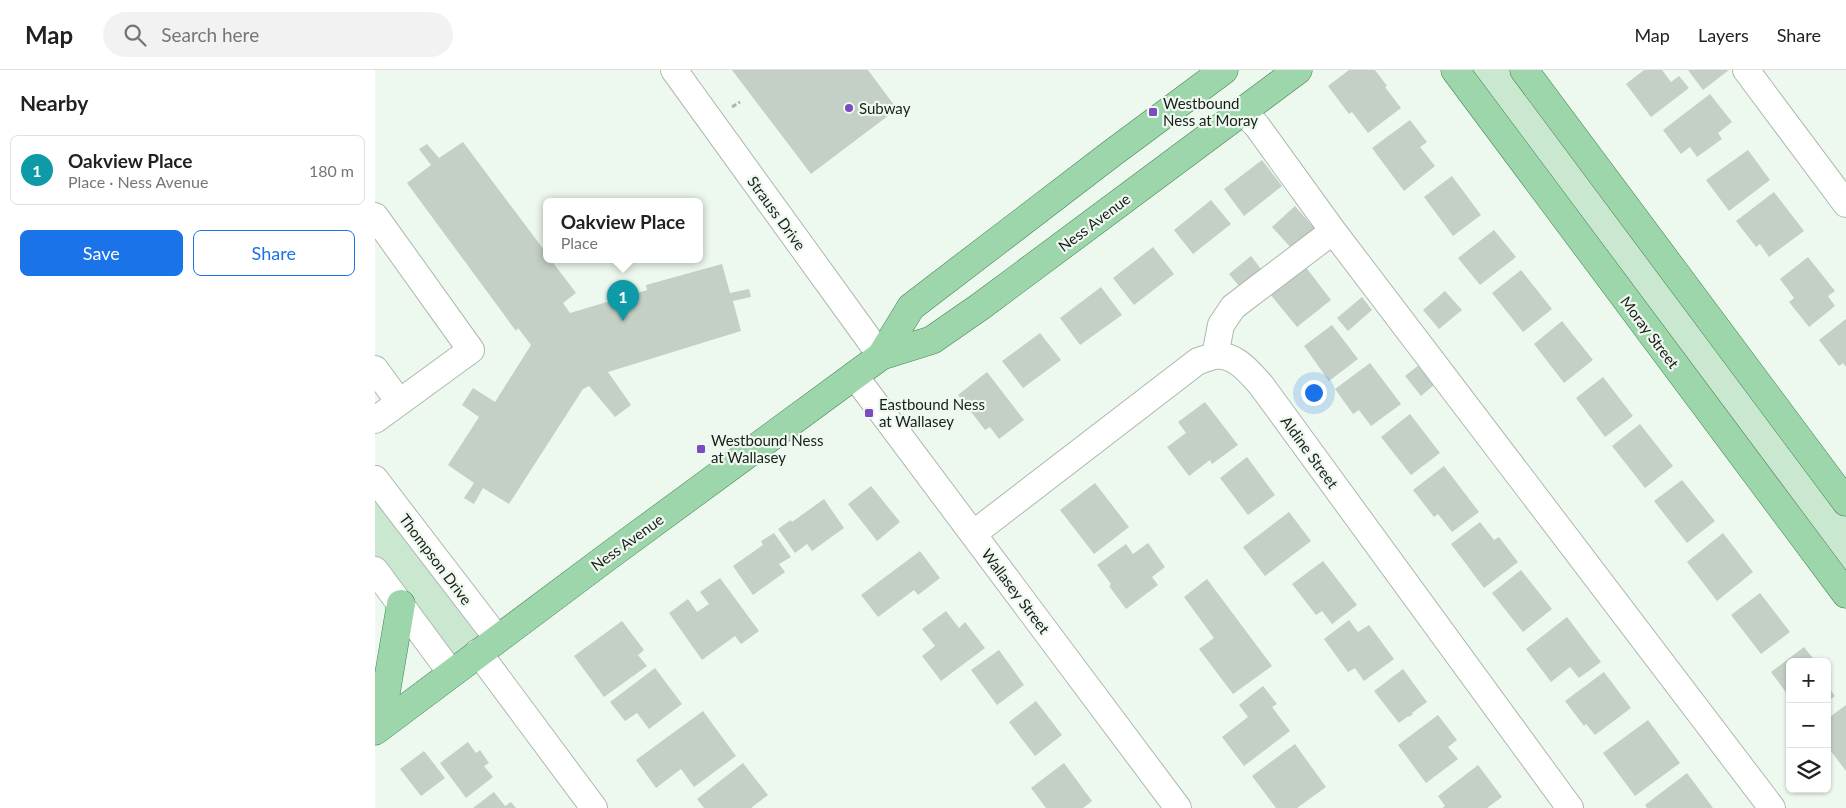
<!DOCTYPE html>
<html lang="en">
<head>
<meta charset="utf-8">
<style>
	:root { --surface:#fff; --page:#f2f2f2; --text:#222; --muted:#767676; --line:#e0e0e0; --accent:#1a73e8 }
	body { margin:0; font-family:Lato,sans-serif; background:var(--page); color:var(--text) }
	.controls { position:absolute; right:15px; bottom:15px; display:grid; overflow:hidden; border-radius:8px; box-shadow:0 1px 4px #0004 }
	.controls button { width:45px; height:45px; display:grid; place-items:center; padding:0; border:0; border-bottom:1px solid var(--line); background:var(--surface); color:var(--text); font:25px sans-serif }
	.you { position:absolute; left:938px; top:322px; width:18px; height:18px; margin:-12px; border:4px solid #fff; border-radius:50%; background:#1a73e8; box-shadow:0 0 0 8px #1a73e833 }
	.badge { display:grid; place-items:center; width:32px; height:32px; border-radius:50%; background:var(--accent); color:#fff; font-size:16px; font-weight:700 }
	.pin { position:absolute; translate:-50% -41px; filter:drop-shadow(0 1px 2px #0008) }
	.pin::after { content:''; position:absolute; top:26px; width:18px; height:15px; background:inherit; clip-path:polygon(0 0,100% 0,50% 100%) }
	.popup { position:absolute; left:168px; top:128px; width:160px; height:65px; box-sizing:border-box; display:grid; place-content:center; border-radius:8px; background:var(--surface); filter:drop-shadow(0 1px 4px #0005); font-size:16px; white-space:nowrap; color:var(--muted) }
	.popup b { font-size:19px; color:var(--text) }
	.popup::after { content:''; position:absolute; left:50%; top:100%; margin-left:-10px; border:10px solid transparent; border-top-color:var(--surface) }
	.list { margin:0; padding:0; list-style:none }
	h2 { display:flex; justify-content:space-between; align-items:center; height:65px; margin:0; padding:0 20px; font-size:21px }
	h2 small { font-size:16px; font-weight:400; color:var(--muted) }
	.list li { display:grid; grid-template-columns:32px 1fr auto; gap:15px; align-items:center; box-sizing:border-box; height:70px; margin:0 10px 10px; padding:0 10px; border:1px solid var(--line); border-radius:8px }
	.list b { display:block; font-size:19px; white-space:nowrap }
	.list p { margin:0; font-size:16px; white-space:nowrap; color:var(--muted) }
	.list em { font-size:16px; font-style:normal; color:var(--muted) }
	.actions { display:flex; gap:10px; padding:15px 20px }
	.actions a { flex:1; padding:11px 0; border:1px solid var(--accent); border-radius:8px; text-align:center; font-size:18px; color:var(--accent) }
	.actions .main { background:var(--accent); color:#fff }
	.icon { flex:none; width:28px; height:28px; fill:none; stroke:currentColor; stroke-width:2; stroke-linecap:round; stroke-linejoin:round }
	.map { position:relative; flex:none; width:1471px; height:738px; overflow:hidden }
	header { display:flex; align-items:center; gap:30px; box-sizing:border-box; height:70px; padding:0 25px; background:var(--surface); border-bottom:1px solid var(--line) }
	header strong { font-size:24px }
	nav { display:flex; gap:28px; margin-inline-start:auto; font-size:18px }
	.search { width:350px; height:45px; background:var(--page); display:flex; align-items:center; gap:12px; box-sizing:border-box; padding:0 18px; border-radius:28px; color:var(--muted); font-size:19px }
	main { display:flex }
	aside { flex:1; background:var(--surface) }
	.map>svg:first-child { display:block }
</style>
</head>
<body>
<header>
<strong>Map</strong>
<div class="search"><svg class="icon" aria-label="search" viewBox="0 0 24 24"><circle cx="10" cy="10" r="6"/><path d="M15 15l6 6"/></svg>Search here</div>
<nav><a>Map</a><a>Layers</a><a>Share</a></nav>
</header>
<main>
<aside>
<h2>Nearby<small></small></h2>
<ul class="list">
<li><span class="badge" style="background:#0f9aa8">1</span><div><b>Oakview Place</b><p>Place · Ness Avenue</p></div><em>180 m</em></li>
</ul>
<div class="actions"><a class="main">Save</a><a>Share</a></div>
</aside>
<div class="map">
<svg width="1471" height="738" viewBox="0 0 1471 738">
	<rect width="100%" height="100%" fill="#edf8ee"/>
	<path fill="#cae7cf" d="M1080 0H1149L1471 431V524Z
		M0 409 122 568 76 603 0 500Z"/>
	<path fill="#c4cfc6" d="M357 0H493L522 39 436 104Z
		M974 0H1000L1012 16 1010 17 1026 38 993 63 977 42 974 44 953 16Z
		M1269 0H1287L1296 12 1304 6 1314 18 1276 47 1251 14Z
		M1313 0H1354L1328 20Z
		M1335 24 1357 52 1343 63 1347 69 1322 87 1315 77 1306 84 1288 60Z
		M1035 50 1052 72 1045 77 1060 96 1029 121 997 78Z
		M88 72 172 184V190H176L201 223 188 233 195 243 272 220 271 215 347 194 355 223 374 219 376 227 358 231 366 261 233 302 256 335 240 347 214 316 208 319 134 434 108 418 99 434 89 428 99 413 73 395 104 347 87 335 98 318 120 332 156 275 143 258 141 261 32 113 56 95 44 79 52 74 64 88Z
		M1373 80 1395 110 1354 141 1331 110Z
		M887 90 907 116 869 146 849 119Z
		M1077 106 1106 145 1078 166 1049 127Z
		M1399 122 1429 161 1394 187 1385 174 1381 177 1361 151Z
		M836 130 856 154 818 184 799 160Z
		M920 136 940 159 918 180 897 157Z
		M1119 160 1141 187 1105 215 1083 188Z
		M778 177 799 204 759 235 738 208Z
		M876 186 886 199 865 217 854 204Z
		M1433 187 1460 221 1453 226 1460 236 1434 257 1414 232 1419 228 1405 209Z
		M930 196 956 230 922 257 895 224Z
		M1146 200 1177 239 1148 262 1117 223Z
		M726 217 747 245 705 275 685 248Z
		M1070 221 1087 240 1064 259 1048 240Z
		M987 227 997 240 973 261 962 248Z
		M1471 249V297L1468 293 1464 296 1444 270Z
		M1187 251 1218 290 1189 313 1159 274Z
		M957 255 983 289 954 311 929 276Z
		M665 263 686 290 648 318 627 291Z
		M995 293 1026 334 996 356 984 340 978 344 960 319Z
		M1044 295 1060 314 1046 326 1030 306Z
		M612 302 649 350 624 369 615 357 610 360 583 325Z
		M1228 307 1258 346 1230 367 1201 328Z
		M830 332 863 375 837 394 835 390 814 406 792 377 811 363 803 352Z
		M1035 344 1065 383 1036 405 1006 367Z
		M1265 354 1298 396 1270 418 1237 376Z
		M872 387 900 425 873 445 845 408Z
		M1069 396 1104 442 1077 462 1063 444 1059 447 1038 420Z
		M1307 410 1340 451 1312 473 1279 431Z
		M720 413 754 457 719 484 685 440Z
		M496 416 525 452 502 471 473 434Z
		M449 429 469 458 437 481 432 474 420 483 403 459 416 450 417 452Z
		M914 442 936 471 890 506 868 477Z
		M1105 452 1119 470 1124 467 1143 492 1109 518 1076 474Z
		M399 463 416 487 404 494 410 502 378 525 358 496 388 475 386 471Z
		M1348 463 1378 502 1342 531 1312 492Z
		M773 473 790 497 777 507 783 515 751 539 734 516 736 514 722 495 751 474 758 484Z
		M545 481 565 508 543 525 539 520 503 547 486 525Z
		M948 491 982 535 957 554 947 541 941 545 917 514Z
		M1146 500 1177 539 1148 562 1117 523Z
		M345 508 384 561 366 574 360 566 327 590 294 543 313 529 322 542 334 534 325 522Z
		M832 509 897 596 858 624 824 579 839 568 809 527Z
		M1385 523 1415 562 1386 584 1356 545Z
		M571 541 584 558 590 552 610 578 566 611 547 586 560 576 547 559Z
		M1192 547 1226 592 1204 608 1195 597 1176 612 1151 579Z
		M974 550 983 562 994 555 1019 589 989 611 980 598 973 602 949 569Z
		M247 551 269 580 263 585 272 596 229 627 199 586Z
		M1429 577 1441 592H1415V628L1396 602Z
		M624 580 649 615 622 635 596 600Z
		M280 598 307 634 274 659 262 643 250 651 235 632Z
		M1028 599 1052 632 1037 643 1038 644 1034 647 1033 646 1024 653 999 621Z
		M1229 602 1256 638 1220 665 1211 654 1209 656 1190 631Z
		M1452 615 1460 626 1452 632Z
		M888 616 902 634 897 637 915 661 869 696 847 667 873 647 864 635Z
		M661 631 687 665 660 686 634 652Z
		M1471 635V701L1452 676V649Z
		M328 641 361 686 319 717 306 699 281 718 261 690Z
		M1063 645 1082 670 1073 677 1083 689 1051 713 1023 675Z
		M1273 650 1305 693 1260 726 1228 683Z
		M93 672 101 683 105 680 114 693 109 696 118 707 91 728 65 693Z
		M920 674 951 717 922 738H901L877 706Z
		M49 681 70 708 46 726 25 699Z
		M368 693 393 725 376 738H329L322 729Z
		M689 693 717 731 708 738H671L656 718Z
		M1103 695 1127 727 1112 738H1067L1070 736 1063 726Z
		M1312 703 1338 738H1272L1270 735Z
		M119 722 130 736 136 732 141 738H98Z"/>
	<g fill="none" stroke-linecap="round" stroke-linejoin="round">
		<g stroke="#adb8ae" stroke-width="28">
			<path id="minor" d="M299 0 506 286
				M1371 0 1471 134
				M867 40 882 56 958 161 1397 738
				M0 146 96 280 0 350
				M840 286 846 255 858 237 958 161
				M0 299 24 332
				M479 305 803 738
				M0 409 122 568
				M598 464 823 291C828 290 834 287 839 286 860 283 874 302 886 315L1195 738
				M0 500 76 603
				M103 582 219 738"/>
		</g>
		<g stroke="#448454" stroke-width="29">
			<path id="major" d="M1080 0 1471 524
				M1149 0 1471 432
				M506 286 536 237 736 84 849 0
				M5 657 26 534
				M0 661 231 488 506 286 557 270 606 236 923 0"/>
		</g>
		<path stroke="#acb5ad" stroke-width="3" stroke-dasharray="5 2.5" stroke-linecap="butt" d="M357 37 365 32"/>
		<use href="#minor" stroke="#fff" stroke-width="26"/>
		<use href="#major" stroke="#9cd6aa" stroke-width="28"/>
	</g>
	<g fill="#7d4ac1" stroke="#edf8ee" stroke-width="2">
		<circle cx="474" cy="38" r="5"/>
		<rect x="773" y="37" width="10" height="10" rx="2.5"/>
		<rect x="489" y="338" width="10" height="10" rx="2.5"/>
		<rect x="321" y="374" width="10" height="10" rx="2.5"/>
	</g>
	<g text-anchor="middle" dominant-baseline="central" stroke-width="4.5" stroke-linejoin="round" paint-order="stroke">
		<g font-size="15" fill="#1b1f1b" stroke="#edf8ee" text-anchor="start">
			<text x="788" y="33">Westbound<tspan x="788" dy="17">Ness at Moray</tspan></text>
			<text x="484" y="38">Subway</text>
			<text x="504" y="334">Eastbound Ness<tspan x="504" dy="17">at Wallasey</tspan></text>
			<text x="336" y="370">Westbound Ness<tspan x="336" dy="17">at Wallasey</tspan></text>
		</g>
		<g font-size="15" fill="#1b1f1b" stroke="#edf8ee">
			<text transform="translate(402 143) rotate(54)">Strauss Drive</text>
			<text transform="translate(719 152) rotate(-37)">Ness Avenue</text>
			<text transform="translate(1275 262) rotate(53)">Moray Street</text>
			<text transform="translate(935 382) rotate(54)">Aldine Street</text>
			<text transform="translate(252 472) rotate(-36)">Ness Avenue</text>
			<text transform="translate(61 489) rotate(53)">Thompson Drive</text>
			<text transform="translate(641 521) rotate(53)">Wallasey Street</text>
		</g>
	</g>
</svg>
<div class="controls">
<button>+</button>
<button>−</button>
<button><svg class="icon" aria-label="layers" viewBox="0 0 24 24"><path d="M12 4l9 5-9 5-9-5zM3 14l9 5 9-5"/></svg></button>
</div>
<div class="you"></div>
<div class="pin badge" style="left:248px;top:251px;background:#0f9aa8">1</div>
<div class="popup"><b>Oakview Place</b>Place</div>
</div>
</main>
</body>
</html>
